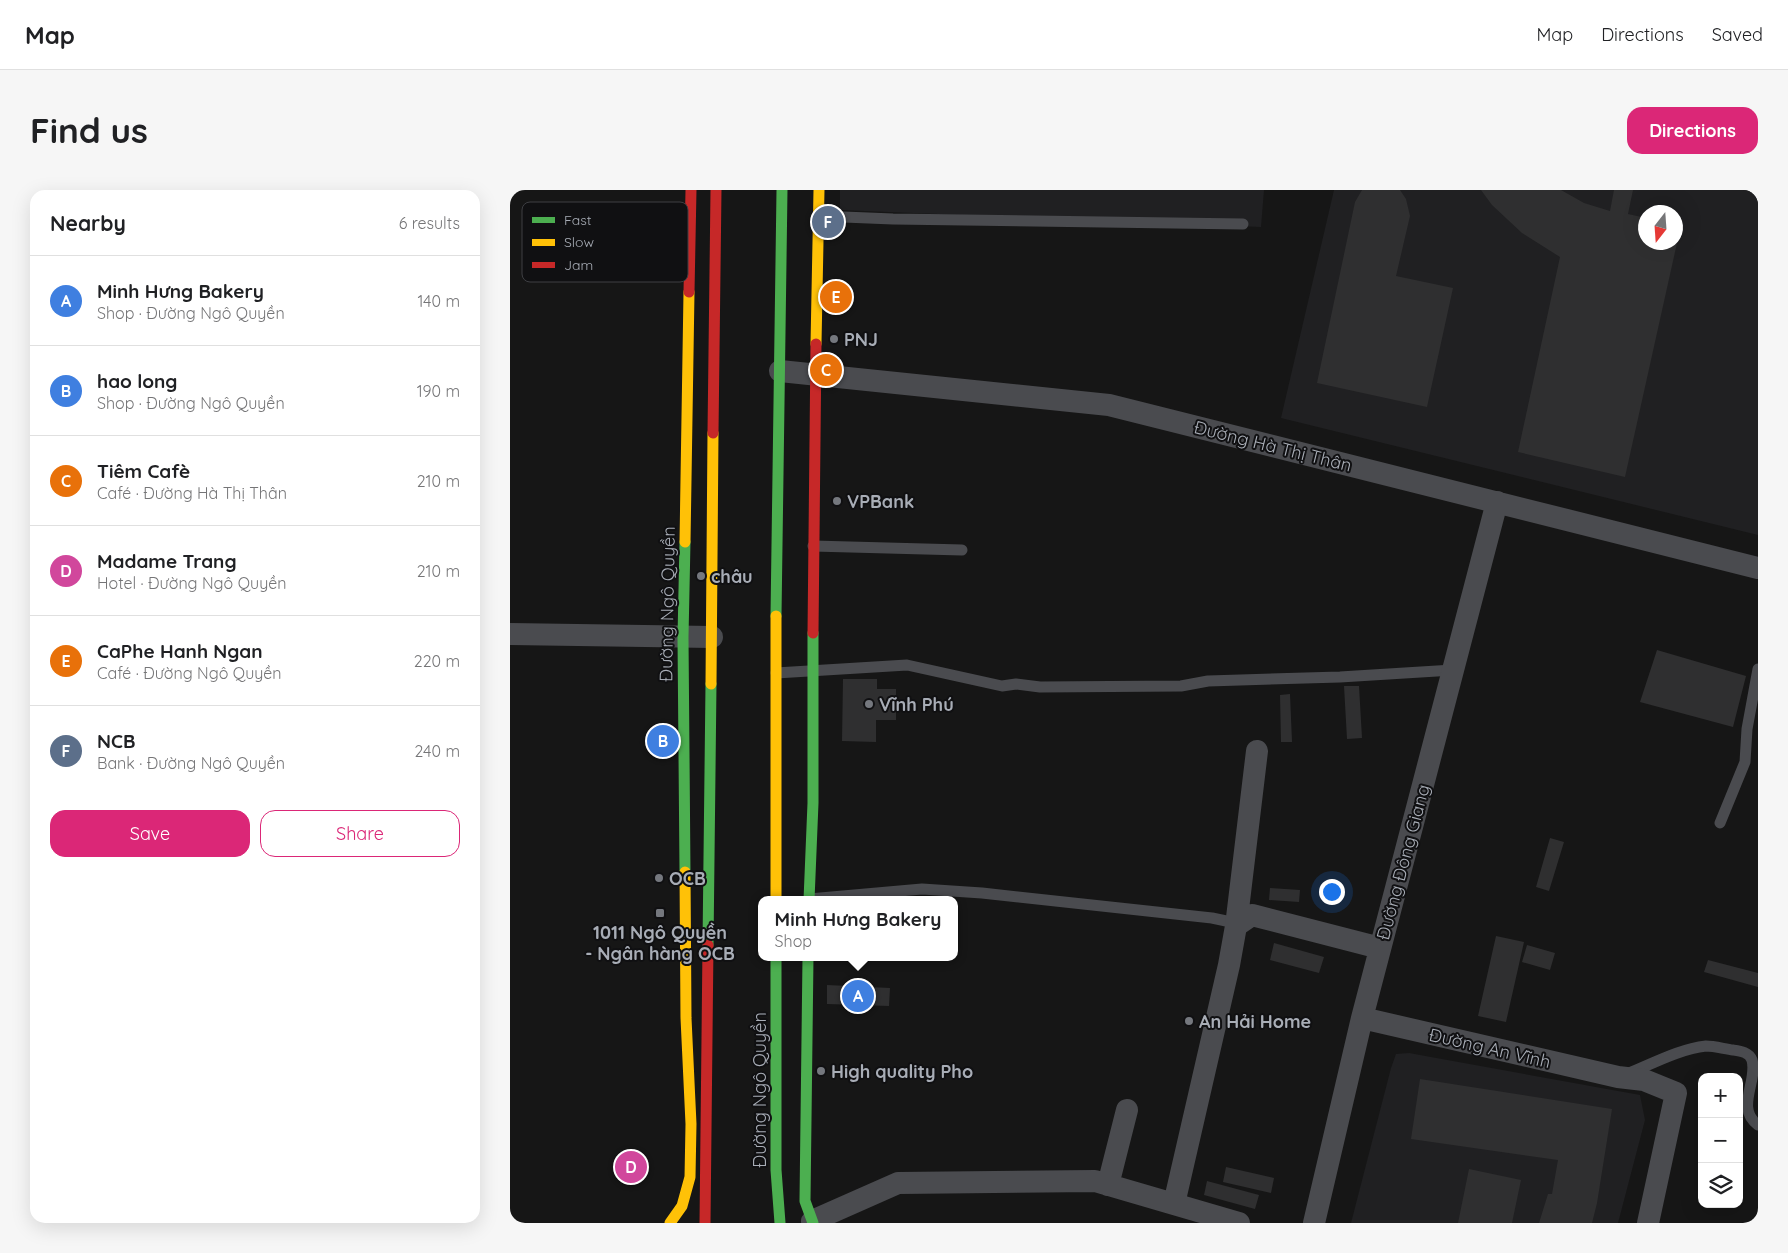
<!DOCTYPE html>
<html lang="en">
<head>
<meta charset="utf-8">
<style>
	:root { --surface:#fff; --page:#f6f6f6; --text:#202124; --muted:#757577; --line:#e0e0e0; --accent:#db2777 }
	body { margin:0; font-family:Quicksand,sans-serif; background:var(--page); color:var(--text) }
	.controls { position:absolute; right:15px; bottom:15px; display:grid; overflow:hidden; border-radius:10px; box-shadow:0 5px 20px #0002 }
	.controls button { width:45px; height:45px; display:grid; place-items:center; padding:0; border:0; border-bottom:1px solid var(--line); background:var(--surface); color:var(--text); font:25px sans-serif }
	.compass { position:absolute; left:1128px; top:15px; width:45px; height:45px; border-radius:50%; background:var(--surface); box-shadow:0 5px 20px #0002; rotate:197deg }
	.you { position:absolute; left:821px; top:701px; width:18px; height:18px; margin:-12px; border:4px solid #fff; border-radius:50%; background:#1a73e8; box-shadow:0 0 0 8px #1a73e833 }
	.badge { display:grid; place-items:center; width:32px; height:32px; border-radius:50%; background:var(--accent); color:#fff; font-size:16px; font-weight:700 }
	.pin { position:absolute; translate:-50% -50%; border:2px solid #fff; box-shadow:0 1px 5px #0006 }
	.popup { position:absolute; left:248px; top:706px; width:200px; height:65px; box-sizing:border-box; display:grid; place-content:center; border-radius:10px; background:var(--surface); filter:drop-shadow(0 1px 4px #0005); font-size:16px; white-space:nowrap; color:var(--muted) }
	.popup b { font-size:19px; color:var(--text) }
	.popup::after { content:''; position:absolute; left:50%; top:100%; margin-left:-10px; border:10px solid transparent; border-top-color:var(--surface) }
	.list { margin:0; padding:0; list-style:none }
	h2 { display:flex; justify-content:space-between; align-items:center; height:65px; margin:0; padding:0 20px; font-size:21px }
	h2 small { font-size:16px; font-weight:400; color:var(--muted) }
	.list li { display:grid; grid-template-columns:32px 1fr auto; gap:15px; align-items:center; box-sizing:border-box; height:90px; padding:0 20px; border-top:1px solid var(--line) }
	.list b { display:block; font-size:19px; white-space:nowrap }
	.list p { margin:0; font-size:16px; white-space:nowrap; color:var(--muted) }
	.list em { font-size:16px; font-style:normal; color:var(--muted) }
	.actions { display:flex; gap:10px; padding:15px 20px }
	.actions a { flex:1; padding:11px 0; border:1px solid var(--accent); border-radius:15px; text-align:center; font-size:18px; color:var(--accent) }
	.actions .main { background:var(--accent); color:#fff }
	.icon { flex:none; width:28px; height:28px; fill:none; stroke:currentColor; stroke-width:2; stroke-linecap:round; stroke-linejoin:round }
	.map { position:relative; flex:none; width:1248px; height:1033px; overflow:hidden; border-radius:15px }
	header { display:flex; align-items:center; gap:30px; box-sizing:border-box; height:70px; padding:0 25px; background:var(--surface); border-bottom:1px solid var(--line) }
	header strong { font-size:24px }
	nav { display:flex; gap:28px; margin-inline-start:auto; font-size:18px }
	.intro { display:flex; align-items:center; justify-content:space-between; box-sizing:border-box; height:120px; padding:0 30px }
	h1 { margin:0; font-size:35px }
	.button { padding:12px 22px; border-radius:15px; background:var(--accent); color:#fff; font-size:18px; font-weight:700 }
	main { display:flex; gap:30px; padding:0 30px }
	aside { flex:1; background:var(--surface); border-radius:15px; box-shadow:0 5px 20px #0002 }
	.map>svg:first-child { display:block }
</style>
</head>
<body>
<header>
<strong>Map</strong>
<nav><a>Map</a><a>Directions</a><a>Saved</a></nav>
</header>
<div class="intro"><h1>Find us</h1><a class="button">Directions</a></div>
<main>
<aside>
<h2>Nearby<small>6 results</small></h2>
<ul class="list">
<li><span class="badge" style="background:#3f7fe0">A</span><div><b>Minh Hưng Bakery</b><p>Shop · Đường Ngô Quyền</p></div><em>140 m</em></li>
<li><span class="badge" style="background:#3f7fe0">B</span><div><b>hao long</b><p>Shop · Đường Ngô Quyền</p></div><em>190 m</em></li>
<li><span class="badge" style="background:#e8710a">C</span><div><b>Tiêm Cafè</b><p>Café · Đường Hà Thị Thân</p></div><em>210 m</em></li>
<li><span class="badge" style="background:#d1479c">D</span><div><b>Madame Trang</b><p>Hotel · Đường Ngô Quyền</p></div><em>210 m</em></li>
<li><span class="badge" style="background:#e8710a">E</span><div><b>CaPhe Hanh Ngan</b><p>Café · Đường Ngô Quyền</p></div><em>220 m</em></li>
<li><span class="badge" style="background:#5c6f8a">F</span><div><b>NCB</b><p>Bank · Đường Ngô Quyền</p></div><em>240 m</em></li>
</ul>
<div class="actions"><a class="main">Save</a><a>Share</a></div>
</aside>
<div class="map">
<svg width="1248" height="1033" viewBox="0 0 1248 1033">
	<rect width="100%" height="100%" fill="#161616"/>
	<path fill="#202022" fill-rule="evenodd" d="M330 0H754L751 37 330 20Z
		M824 0H1248V345L771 228ZM1136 22H1166V52H1136Z
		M899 863 1130 905 1135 930 1108 1033H841L881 878 886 864Z"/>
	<path fill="#2f2f30" d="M852 0H890L896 9 900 26 886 86 943 98 917 217 807 193 845 12Z
		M971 0H1051L1074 13 1100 21 1104 0H1123L1118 24 1136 28V52H1166V34L1171 35 1115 287 1008 262 1050 67 1012 43 982 15Z
		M1147 460 1236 486 1223 537 1130 512Z
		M333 489H367V499H386V530H366V552L332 551Z
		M834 496H849L852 548 837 549Z
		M780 504 782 552H771L770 505Z
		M1040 648 1054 652 1039 701 1026 697Z
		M760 698 790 700 789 712 759 710Z
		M986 746 1014 752 996 832 968 826Z
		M764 753 814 767 809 783 760 770Z
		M1017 755 1045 763 1040 780 1012 772Z
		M1198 770 1248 783V797L1194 782Z
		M317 795 380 798 379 816 317 814Z
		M910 889 1102 919 1087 1013 1082 1033H1029L1038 1004H1042L1048 970 901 949Z
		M716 977 764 988 761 1003 713 992Z
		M959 979 1011 990 1002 1033H948Z
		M697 991 749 1005 745 1019 694 1005Z"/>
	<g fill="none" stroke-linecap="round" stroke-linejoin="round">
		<path stroke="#4a4b4f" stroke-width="11" d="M309 26 383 29 733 34
			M303 356 452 360
			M266 483 397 475 492 496 506 494 530 497 671 496 698 491 830 487 943 480
			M1210 633 1235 572 1237 539 1248 479
			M299 709 412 699 472 703 702 728 721 732 726 736
			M1117 884C1142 874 1169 859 1196 856 1204 856 1215 859 1223 860 1230 861 1239 862 1242 870 1248 892 1225 918 1248 935"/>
		<path stroke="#4a4b4f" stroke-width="22" d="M270 181 599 215 1248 378
			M0 444 202 447
			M726 736 742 725 870 758
			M852 828 1108 887 1134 890 1166 903 1138 1033
			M598 995 617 920
			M664 1014 719 775 726 736 747 561
			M302 1031 388 993 585 991 729 1033
			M804 1033 852 828 987 312"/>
		<path stroke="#4caf50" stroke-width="11" d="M175 352 173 447 175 682
			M266 426 272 0
			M299 710 303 613V443
			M198 755 201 494
			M266 767V980L270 1033
			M298 767 295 1011 303 1033"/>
		<path stroke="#ffc107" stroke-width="11" d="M306 154 309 0
			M175 352 179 102
			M201 494 203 243
			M266 710V426
			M160 1033 172 1016 180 987 181 934 176 828 175 682"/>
		<path stroke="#c62828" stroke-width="11" d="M179 102 181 0
			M203 243 206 0
			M303 443 306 154
			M195 1033 198 755"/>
	</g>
	<g fill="#75787e" stroke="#101012" stroke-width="2">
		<circle cx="324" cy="149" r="5"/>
		<circle cx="327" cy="311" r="5"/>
		<circle cx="191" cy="386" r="5"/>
		<circle cx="359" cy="514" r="5"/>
		<circle cx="149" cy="688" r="5"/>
		<rect x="145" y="718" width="10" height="10" rx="2.5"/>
		<circle cx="679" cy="831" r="5"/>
		<circle cx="311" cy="881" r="5"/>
	</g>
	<g text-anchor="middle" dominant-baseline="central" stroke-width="4" stroke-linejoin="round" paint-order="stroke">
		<g font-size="18" font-weight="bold" fill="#a8adb6" stroke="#101012" text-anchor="start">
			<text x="334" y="149">PNJ</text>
			<text x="337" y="311">VPBank</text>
			<text x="201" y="386">châu</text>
			<text x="369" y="514">Vĩnh Phú</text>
			<text x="159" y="688">OCB</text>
			<text x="150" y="742" text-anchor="middle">1011 Ngô Quyền<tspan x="150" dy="21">- Ngân hàng OCB</tspan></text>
			<text x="689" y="831">An Hải Home</text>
			<text x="321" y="881">High quality Pho</text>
		</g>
		<g font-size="18" fill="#a8adb6" stroke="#101012">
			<text transform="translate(763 256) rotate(14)">Đường Hà Thị Thân</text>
			<text transform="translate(157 414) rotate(-89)">Đường Ngô Quyền</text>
			<text transform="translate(893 672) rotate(-75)">Đường Đông Giang</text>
			<text transform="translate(980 858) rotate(13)">Đường An Vĩnh</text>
			<text transform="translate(249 900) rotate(-90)">Đường Ngô Quyền</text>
		</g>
	</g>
	<rect x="12" y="12" width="166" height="80" rx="8" fill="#101012" stroke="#3e3f43" stroke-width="1"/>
	<rect x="22" y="27" width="23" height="6" fill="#4caf50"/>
	<rect x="22" y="49" width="23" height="7" fill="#ffc107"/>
	<rect x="22" y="72" width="23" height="6" fill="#c62828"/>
	<g font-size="14" fill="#a8adb6">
		<text x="54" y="35">Fast</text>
		<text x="54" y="57">Slow</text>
		<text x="54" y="80">Jam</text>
	</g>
</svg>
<div class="controls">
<button>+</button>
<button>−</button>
<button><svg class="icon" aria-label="layers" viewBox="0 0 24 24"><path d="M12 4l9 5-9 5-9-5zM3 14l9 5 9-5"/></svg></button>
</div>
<svg class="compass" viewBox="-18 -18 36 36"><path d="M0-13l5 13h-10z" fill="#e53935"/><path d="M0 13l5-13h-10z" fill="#757577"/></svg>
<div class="you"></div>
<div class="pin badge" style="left:348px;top:806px;background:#3f7fe0">A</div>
<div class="popup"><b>Minh Hưng Bakery</b>Shop</div>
<div class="pin badge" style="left:153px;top:551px;background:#3f7fe0">B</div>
<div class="pin badge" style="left:316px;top:180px;background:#e8710a">C</div>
<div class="pin badge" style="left:121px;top:977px;background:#d1479c">D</div>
<div class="pin badge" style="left:326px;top:107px;background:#e8710a">E</div>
<div class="pin badge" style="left:318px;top:32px;background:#5c6f8a">F</div>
</div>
</main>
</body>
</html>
